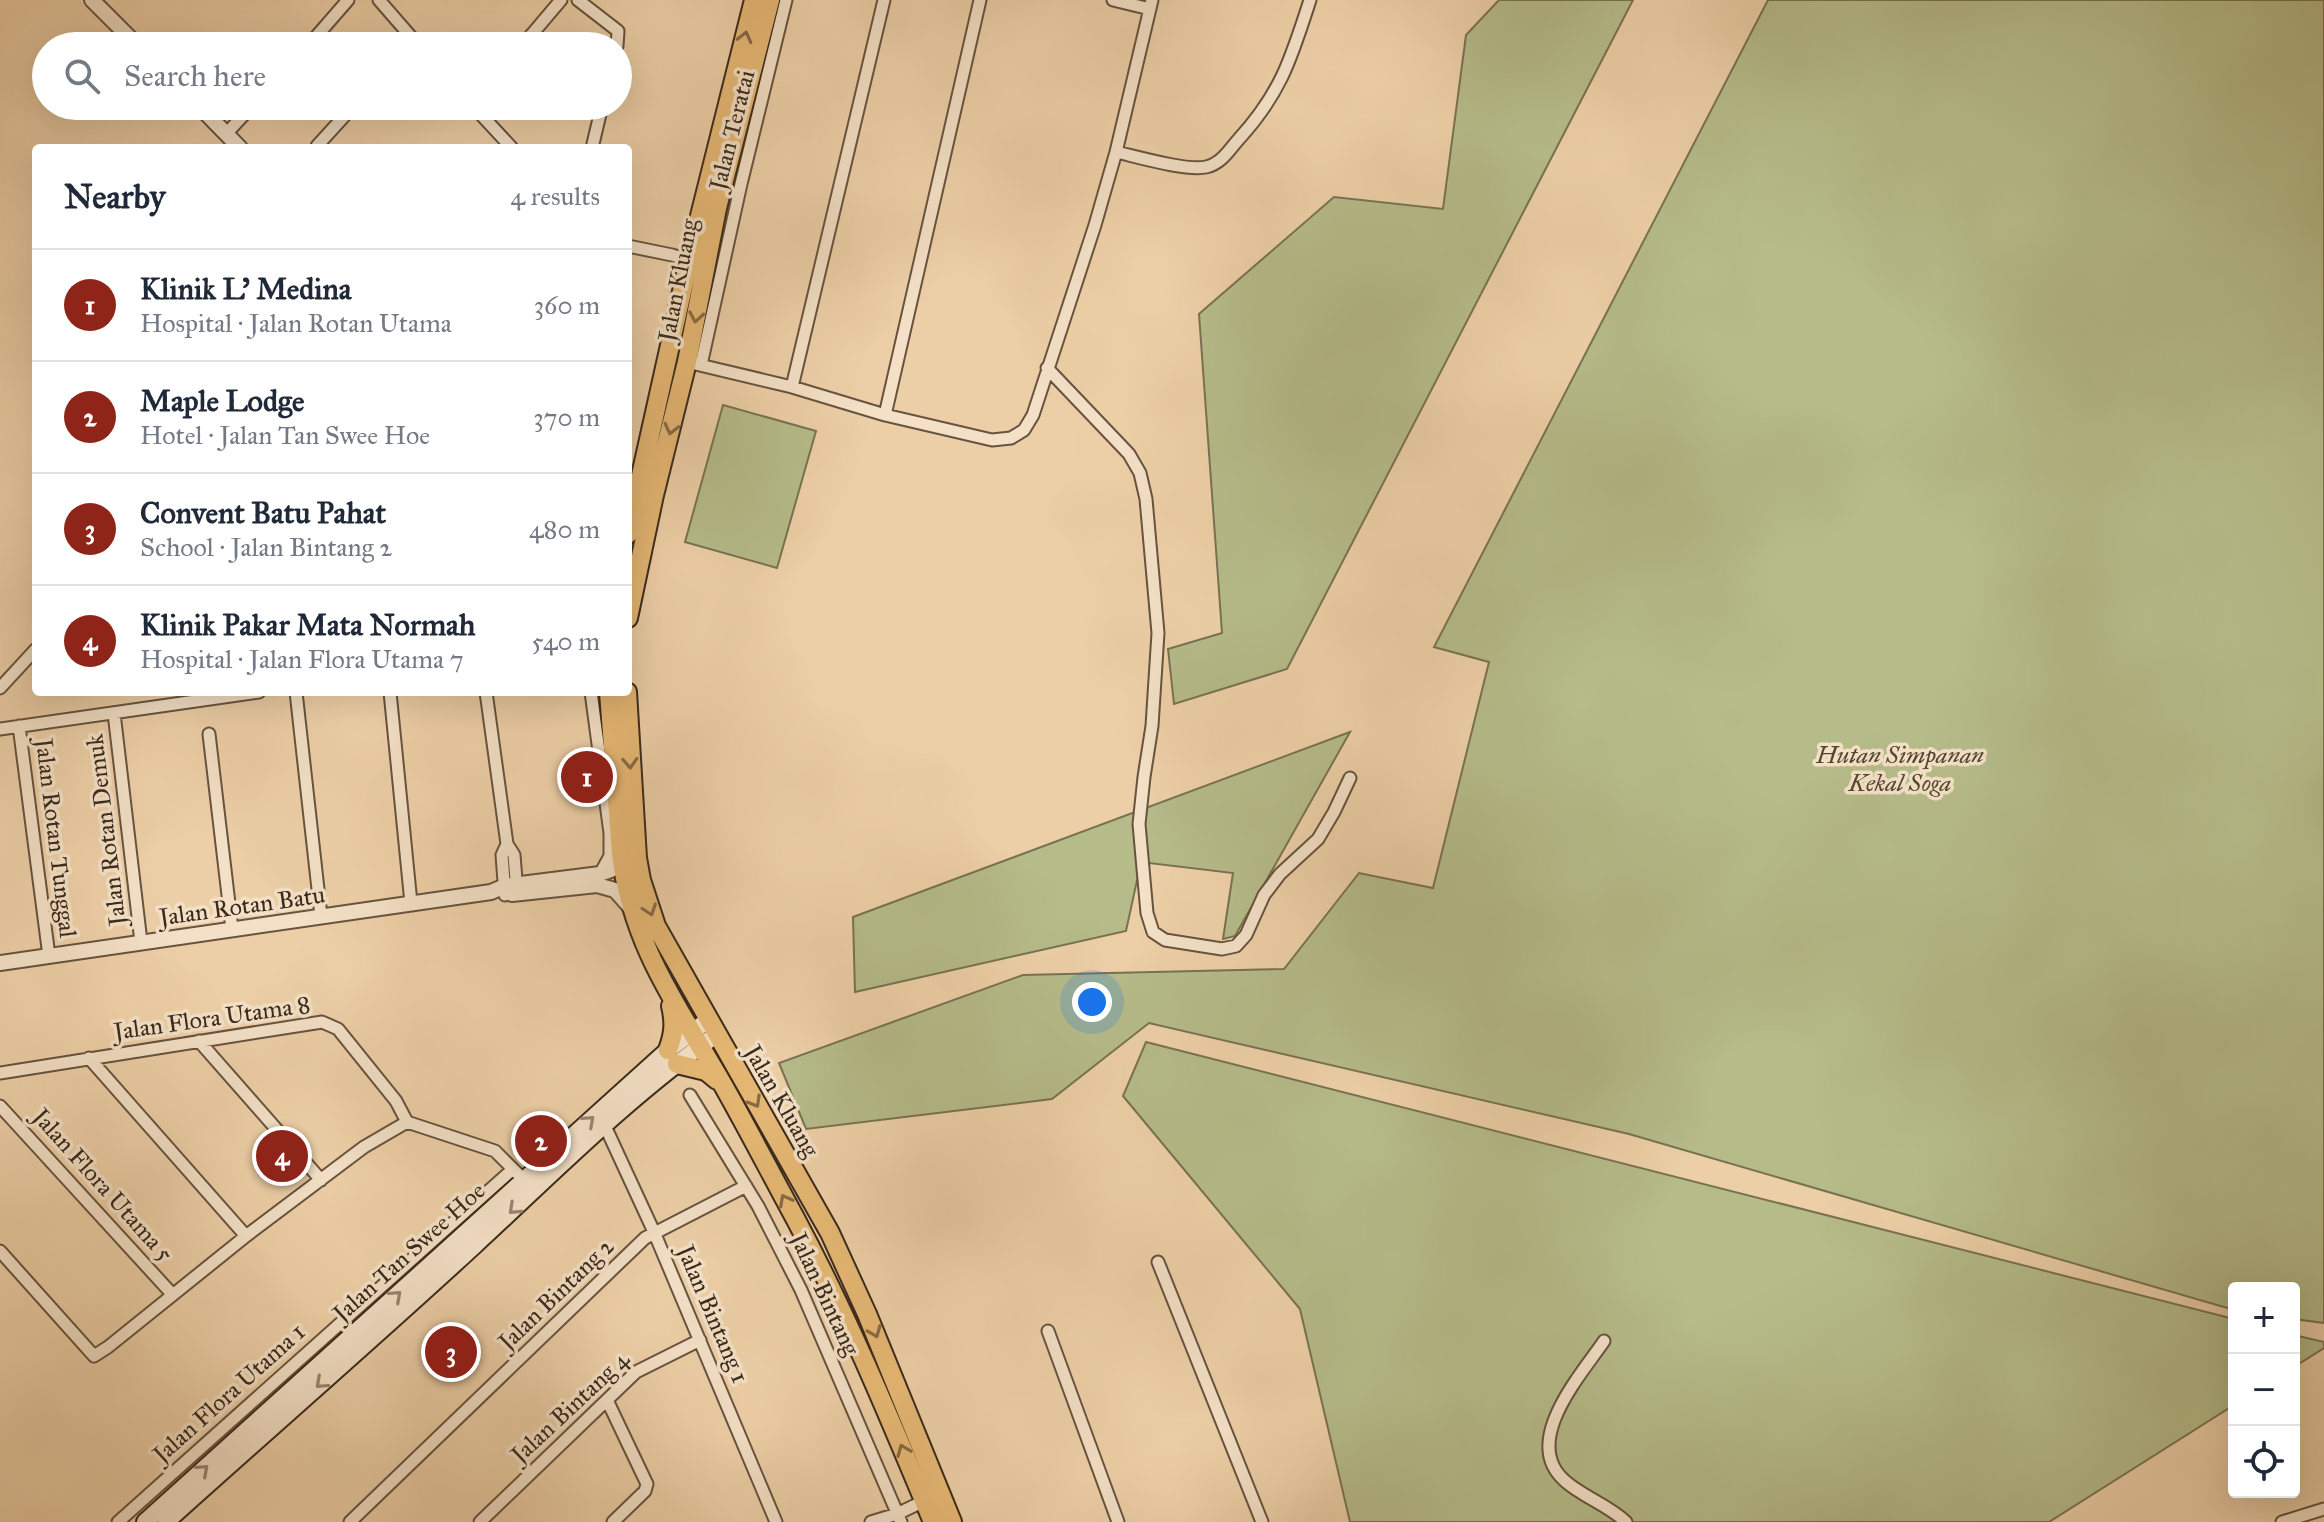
<!DOCTYPE html>
<html lang="en">
<head>
<meta charset="utf-8">
<style>
	:root { --surface:#fff; --page:#f6f6f7; --text:#1f2937; --muted:#747a83; --line:#e0e1e3; --accent:#8f2418 }
	body { margin:0; font-family:"IM FELL Great Primer",serif; background:var(--page); color:var(--text) }
	.controls { position:absolute; right:24px; bottom:24px; display:grid; overflow:hidden; border-radius:8px; box-shadow:0 8px 32px #0002 }
	.controls button { width:72px; height:72px; display:grid; place-items:center; padding:0; border:0; border-bottom:2px solid var(--line); background:var(--surface); color:var(--text); font:40px sans-serif }
	.you { position:absolute; left:1092px; top:1002px; width:28px; height:28px; margin:-20px; border:6px solid #fff; border-radius:50%; background:#1a73e8; box-shadow:0 0 0 12px #1a73e833 }
	.badge { display:grid; place-items:center; width:52px; height:52px; border-radius:50%; background:var(--accent); color:#fff; font-size:26px; font-weight:700 }
	.pin { position:absolute; translate:-50% -50%; border:4px solid #fff; box-shadow:0 2px 8px #0006 }
	.list { margin:0; padding:0; list-style:none }
	h2 { display:flex; justify-content:space-between; align-items:center; height:104px; margin:0; padding:0 32px; font-size:34px }
	h2 small { font-size:26px; font-weight:400; color:var(--muted) }
	.list li { display:grid; grid-template-columns:52px 1fr auto; gap:24px; align-items:center; box-sizing:border-box; height:112px; padding:0 32px; border-top:2px solid var(--line) }
	.list b { display:block; font-size:30px; white-space:nowrap }
	.list p { margin:0; font-size:26px; white-space:nowrap; color:var(--muted) }
	.list em { font-size:26px; font-style:normal; color:var(--muted) }
	.icon { flex:none; width:44px; height:44px; fill:none; stroke:currentColor; stroke-width:2; stroke-linecap:round; stroke-linejoin:round }
	.map { position:relative; flex:none; width:2324px; height:1522px; overflow:hidden }
	.search { position:absolute; background:var(--surface); box-shadow:0 8px 32px #0002; left:32px; top:32px; width:600px; height:88px; display:flex; align-items:center; gap:20px; box-sizing:border-box; padding:0 28px; border-radius:44px; color:var(--muted); font-size:30px }
	.panel { position:absolute; background:var(--surface); box-shadow:0 8px 32px #0002; left:32px; top:144px; width:600px; height:552px; border-radius:8px }
	.map>svg:first-child { display:block }
</style>
</head>
<body>
<div class="map">
<svg width="2324" height="1522" viewBox="0 0 2324 1522">
	<rect width="100%" height="100%" fill="#edcfa7"/>
	<filter id="stains"><feTurbulence type="fractalNoise" baseFrequency=".0025" numOctaves="4"/><feColorMatrix values="0 0 0 0 .2 0 0 0 0 .09 0 0 0 0 .02 0 0 0 .5 -.17"/></filter>
	<radialGradient id="worn" r=".72"><stop offset=".6" stop-color="#630" stop-opacity="0"/><stop offset="1" stop-color="#630" stop-opacity=".3"/></radialGradient>
	<path fill="#b5bb89" stroke="#787252" stroke-width="2" d="M1499 0H1633L1287 669 1174 704 1168 649 1222 633 1199 314 1334 197 1443 209 1466 35Z
		M1768 0H2324V1323L2294 1319V1288H2234V1310L1629 1134 1149 1023 1052 1099 806 1129 779 1063 1023 975 1284 969 1359 873 1433 888 1489 662 1434 647Z
		M723 405 816 431 777 568 685 542Z
		M1350 732 1235 936 1223 939 1233 873 1141 862 1126 931 855 992 853 917Z
		M1146 1042 2234 1319V1405L2049 1522H1350L1300 1309 1123 1096Z
		M2294 1335 2324 1342V1348L2294 1367Z"/>
	<g fill="none" stroke-linecap="round" stroke-linejoin="round">
		<g stroke="#67533f" stroke-width="15">
			<path id="minor" d="M379 0 419 46
				M578 0 618 31 617 46
				M1113 0 1150 9
				M531 35 542 46
				M308 46 348 0
				M522 46 561 0
				M473 106 512 148
				M226 134 252 106
				M317 146 348 112 349 106
				M592 148 602 106
				M1116 152C1138 157 1186 171 1206 167 1221 164 1229 150 1238 140 1281 93 1291 59 1310 0
				M628 246 672 255 689 260
				M687 362 792 387 885 415 992 440 1011 438 1024 430 1033 415 1095 225 1116 152 1152 0
				M701 365 741 184 786 0
				M1047 368 1129 454 1140 473 1146 499 1158 633 1152 726 1144 777 1139 824 1147 913 1153 932 1165 940 1222 949 1236 946 1246 935 1264 895 1280 874 1318 839 1334 812 1350 778
				M792 387 884 0
				M885 415 980 0
				M0 688 36 649
				M296 692 321 916
				M390 692 411 903
				M486 692 507 844 514 855 517 892
				M591 692 610 833V856L600 874
				M114 713 141 942
				M19 726 49 956
				M0 729 259 692
				M209 734 232 929
				M505 895 502 855 507 844
				M199 1041 321 1180
				M89 1058 246 1236
				M0 1073 322 1022 338 1029 396 1101 407 1122 364 1147 246 1236 108 1347 94 1356 0 1251
				M690 1095 758 1206 801 1290 901 1522
				M0 1106 172 1294
				M407 1122 495 1151 518 1174
				M605 1126 654 1232 776 1522
				M1158 1262 1262 1522
				M1048 1331 1118 1522
				M1604 1341C1581 1375 1520 1442 1565 1481 1583 1497 1608 1505 1626 1522
				M607 1400 647 1484 645 1491 613 1522
				M118 1522 513 1169
				M350 1522 645 1238 746 1186
				M480 1522 636 1372 700 1340
				M871 1522 897 1514 924 1501
				M2282 1522 2324 1509"/>
		</g>
		<g stroke="#67533f" stroke-width="18">
			<path id="tertiary" d="M92 0 138 46
				M199 106 240 148
				M512 894 597 885 615 890 631 908
				M0 963 491 892 505 886 600 874 611 870 621 854"/>
		</g>
		<g stroke="#3a2a1c" stroke-width="20">
			<path id="secondary" d="M145 1522 668 1050 707 1021
				M166 1522C268 1430 372 1340 474 1246 552 1174 629 1096 716 1035"/>
		</g>
		<g stroke="#3a2a1c" stroke-width="22">
			<path id="trunk" d="M628 534 689 260 754 0
				M628 618 654 495 687 362 717 208 770 0
				M609 692 621 854C633 948 678 1006 723 1085 748 1129 771 1174 795 1218 848 1317 890 1419 933 1522
				M627 692 637 858 641 880 656 926 830 1233 867 1314 952 1522
				M668 1050C674 1034 675 1023 671 1006
				M677 1064 706 1071 717 1080"/>
		</g>
		<use href="#minor" stroke="#f3e0c6" stroke-width="11"/>
		<use href="#tertiary" stroke="#f3e0c6" stroke-width="14"/>
		<use href="#secondary" stroke="#f3e0c6" stroke-width="16"/>
		<use href="#trunk" stroke="#e6b874" stroke-width="18"/>
	</g>
	<defs><path id="oneway-chevron" d="M-2-3.5L2.5 0L-2 3.5" fill="none" stroke-width="1.6" stroke-linecap="round" stroke-linejoin="round" transform="scale(2)"/></defs>
	<g stroke="#876a44">
		<use href="#oneway-chevron" transform="translate(745 37) rotate(-76)"/>
		<use href="#oneway-chevron" transform="translate(696 317) rotate(100)"/>
		<use href="#oneway-chevron" transform="translate(671 429) rotate(104)"/>
		<use href="#oneway-chevron" transform="translate(630 763) rotate(87)"/>
		<use href="#oneway-chevron" transform="translate(650 910) rotate(71)"/>
		<use href="#oneway-chevron" transform="translate(755 1102) rotate(60)"/>
		<use href="#oneway-chevron" transform="translate(785 1200) rotate(-118)"/>
		<use href="#oneway-chevron" transform="translate(875 1332) rotate(68)"/>
		<use href="#oneway-chevron" transform="translate(903 1450) rotate(-112)"/>
	</g>
	<g stroke="#968571">
		<use href="#oneway-chevron" transform="translate(589 1121) rotate(-42)"/>
		<use href="#oneway-chevron" transform="translate(514 1209) rotate(137)"/>
		<use href="#oneway-chevron" transform="translate(396 1296) rotate(-42)"/>
		<use href="#oneway-chevron" transform="translate(321 1383) rotate(138)"/>
		<use href="#oneway-chevron" transform="translate(203 1470) rotate(-42)"/>
	</g>
	<g text-anchor="middle" dominant-baseline="central" stroke-width="7" stroke-linejoin="round" paint-order="stroke">
		<g font-size="24" fill="#3a2a1c" stroke="#f3e0c6">
			<text transform="translate(732 130) rotate(-76)">Jalan Teratai</text>
			<text transform="translate(678 280) rotate(-79)">Jalan Kluang</text>
			<text transform="translate(106 830) rotate(-97)">Jalan Rotan Demuk</text>
			<text transform="translate(56 838) rotate(83)">Jalan Rotan Tunggal</text>
			<text transform="translate(242 906) rotate(-8)">Jalan Rotan Batu</text>
			<text transform="translate(212 1018) rotate(-8)">Jalan Flora Utama 8</text>
			<text transform="translate(782 1101) rotate(60)">Jalan Kluang</text>
			<text transform="translate(103 1185) rotate(48)">Jalan Flora Utama 5</text>
			<text transform="translate(409 1252) rotate(-42)">Jalan Tan Swee Hoe</text>
			<text transform="translate(556 1294) rotate(-44)">Jalan Bintang 2</text>
			<text transform="translate(825 1294) rotate(65)">Jalan Bintang</text>
			<text transform="translate(713 1314) rotate(67)">Jalan Bintang 1</text>
			<text transform="translate(229 1393) rotate(-42)">Jalan Flora Utama 1</text>
			<text transform="translate(570 1407) rotate(-43)">Jalan Bintang 4</text>
		</g>
		<g font-size="24" font-style="italic" fill="#534732" stroke="#f3e0c6">
			<text x="1900" y="755">Hutan Simpanan<tspan x="1900" dy="28">Kekal Soga</tspan></text>
		</g>
	</g>
	<rect width="100%" height="100%" filter="url(#stains)"/>
	<rect width="100%" height="100%" fill="url(#worn)"/>
</svg>
<div class="controls">
<button>+</button>
<button>−</button>
<button><svg class="icon" aria-label="locate" viewBox="0 0 24 24"><circle cx="12" cy="12" r="6"/><path d="M12 2v4M12 18v4M2 12h4M18 12h4"/></svg></button>
</div>
<div class="you"></div>
<div class="pin badge" style="left:587px;top:777px">1</div>
<div class="pin badge" style="left:541px;top:1141px">2</div>
<div class="pin badge" style="left:451px;top:1352px">3</div>
<div class="pin badge" style="left:282px;top:1156px">4</div>
<div class="search"><svg class="icon" aria-label="search" viewBox="0 0 24 24"><circle cx="10" cy="10" r="6"/><path d="M15 15l6 6"/></svg>Search here</div>
<section class="panel">
<h2>Nearby<small>4 results</small></h2>
<ul class="list">
<li><span class="badge">1</span><div><b>Klinik L' Medina</b><p>Hospital · Jalan Rotan Utama</p></div><em>360 m</em></li>
<li><span class="badge">2</span><div><b>Maple Lodge</b><p>Hotel · Jalan Tan Swee Hoe</p></div><em>370 m</em></li>
<li><span class="badge">3</span><div><b>Convent Batu Pahat</b><p>School · Jalan Bintang 2</p></div><em>480 m</em></li>
<li><span class="badge">4</span><div><b>Klinik Pakar Mata Normah</b><p>Hospital · Jalan Flora Utama 7</p></div><em>540 m</em></li>
</ul>
</section>
</div>
</body>
</html>
